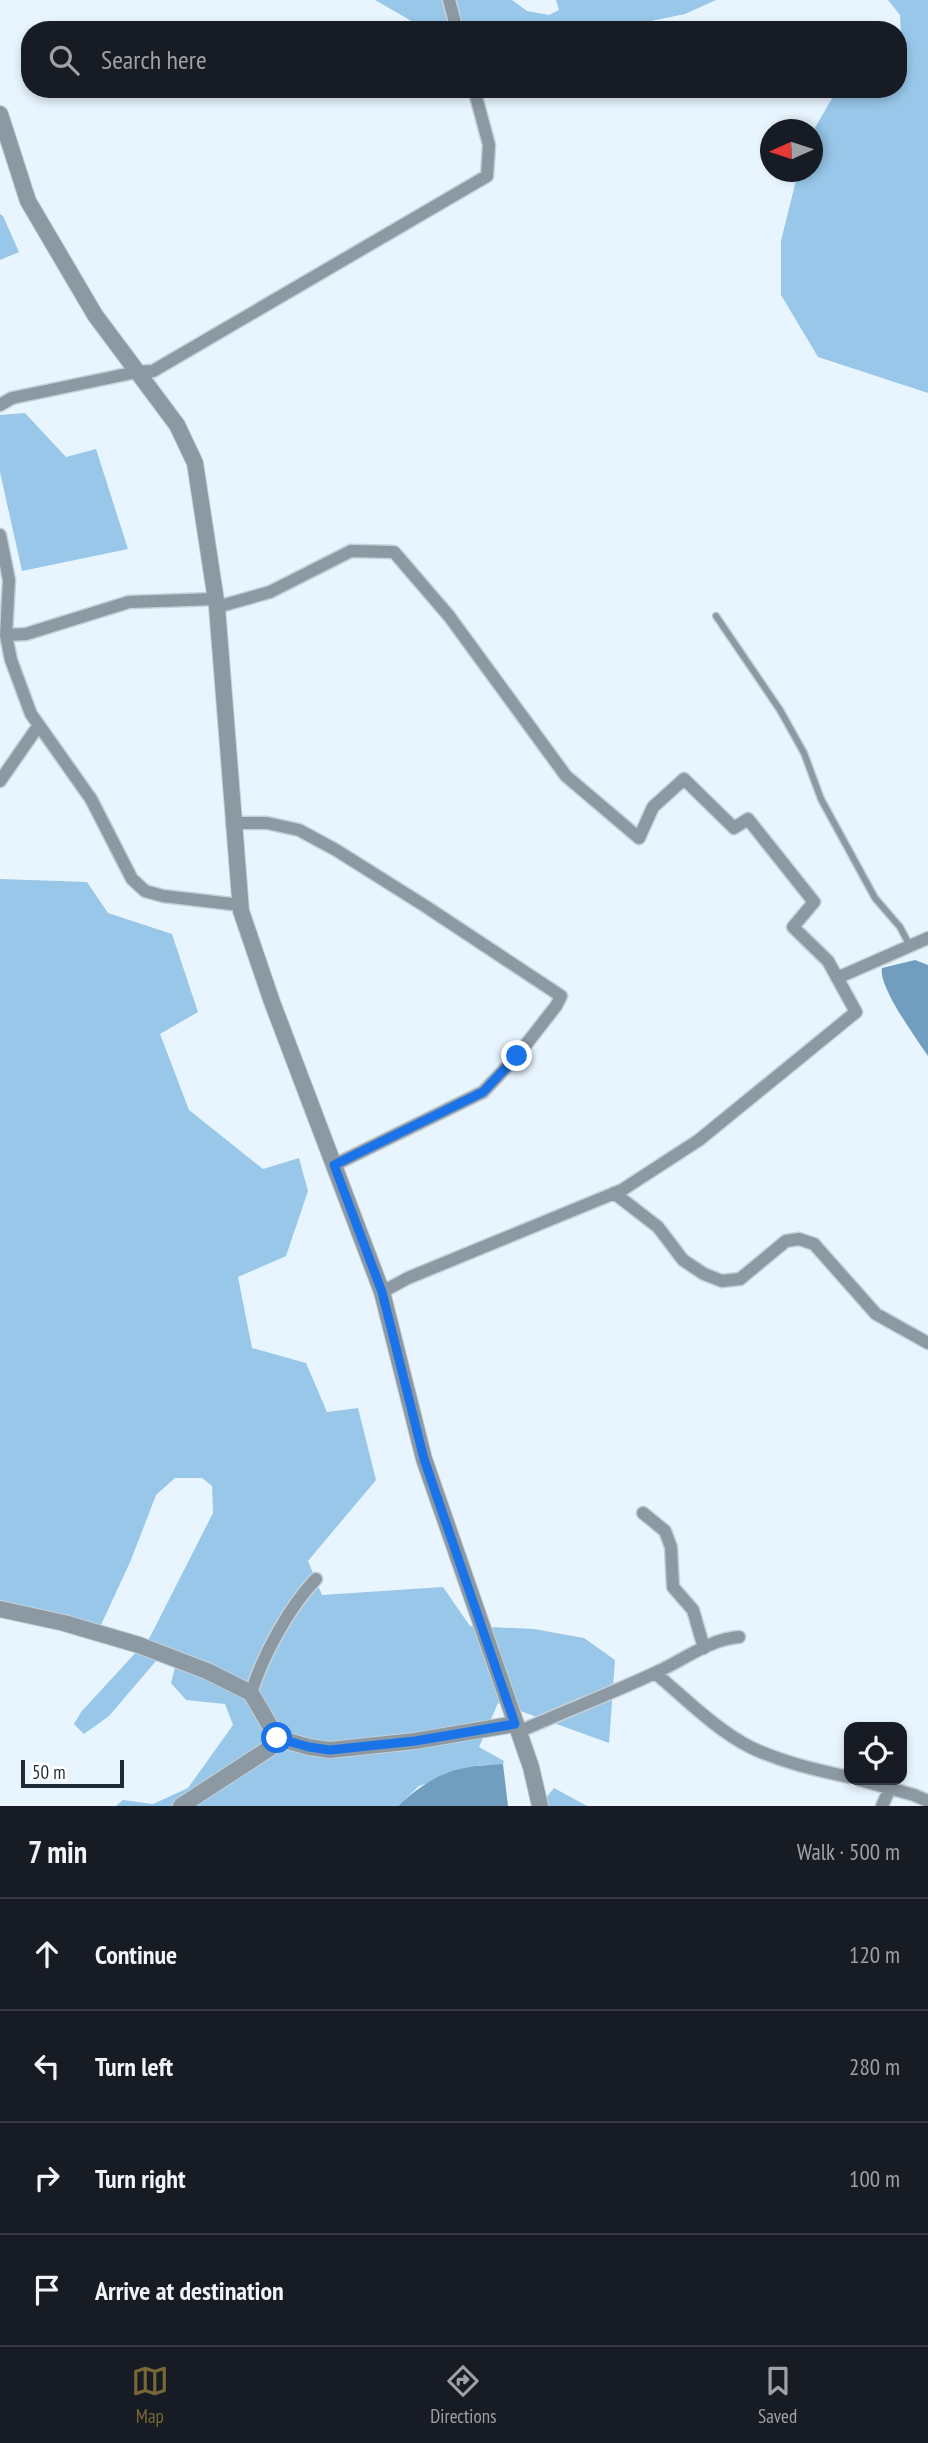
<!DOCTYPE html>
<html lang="en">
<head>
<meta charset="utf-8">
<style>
	:root { --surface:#171b24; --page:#20242c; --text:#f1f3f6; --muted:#9ea1a6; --line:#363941; --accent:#796836 }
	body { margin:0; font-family:"PT Sans Narrow",sans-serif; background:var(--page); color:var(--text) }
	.controls { position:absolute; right:21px; bottom:21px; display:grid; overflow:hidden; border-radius:14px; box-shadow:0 4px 10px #0003 }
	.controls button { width:63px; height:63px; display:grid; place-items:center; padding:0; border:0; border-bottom:2px solid var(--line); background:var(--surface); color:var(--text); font:35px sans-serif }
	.compass { position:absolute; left:760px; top:119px; width:63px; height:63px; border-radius:50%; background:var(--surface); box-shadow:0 4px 10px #0003; rotate:267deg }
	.scale { position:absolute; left:21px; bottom:18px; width:103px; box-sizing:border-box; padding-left:7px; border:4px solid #1f2b34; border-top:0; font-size:19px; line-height:24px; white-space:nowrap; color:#1f2b34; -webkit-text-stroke:5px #fff; paint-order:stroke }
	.stop { position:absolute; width:21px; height:21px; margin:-16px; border:5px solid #1a73e8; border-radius:50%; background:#fff }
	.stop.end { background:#1a73e8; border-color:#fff; box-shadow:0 2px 7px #0008 }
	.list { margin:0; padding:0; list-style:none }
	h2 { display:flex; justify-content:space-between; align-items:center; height:91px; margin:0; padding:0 28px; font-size:30px }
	h2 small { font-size:23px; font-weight:400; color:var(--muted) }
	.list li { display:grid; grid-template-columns:46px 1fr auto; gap:21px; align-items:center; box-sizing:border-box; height:112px; padding:0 28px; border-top:2px solid var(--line) }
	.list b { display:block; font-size:26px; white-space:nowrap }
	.list em { font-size:23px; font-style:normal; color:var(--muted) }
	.icon { flex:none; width:38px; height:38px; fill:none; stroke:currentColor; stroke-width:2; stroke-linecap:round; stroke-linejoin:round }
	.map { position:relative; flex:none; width:928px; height:1806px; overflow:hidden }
	.search { position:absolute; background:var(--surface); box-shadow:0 4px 10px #0003; left:21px; right:21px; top:21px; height:77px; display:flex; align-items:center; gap:18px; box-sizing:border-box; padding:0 24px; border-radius:28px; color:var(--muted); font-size:26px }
	.sheet { height:539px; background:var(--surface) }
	nav { display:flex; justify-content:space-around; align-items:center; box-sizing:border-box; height:98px; border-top:2px solid var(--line); background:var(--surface); font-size:19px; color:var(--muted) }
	nav a { display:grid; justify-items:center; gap:4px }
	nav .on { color:var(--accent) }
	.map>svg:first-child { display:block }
</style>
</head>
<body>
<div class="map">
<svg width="928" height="1806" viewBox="0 0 928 1806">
	<rect width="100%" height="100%" fill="#e8f5ff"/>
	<path fill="#98c7e9" d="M375 0H512L527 11 549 15 559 10 556 0H716L685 14 651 21 603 22 601 30H427Z
		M888 0H928V393L818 357 781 295V241L798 172H813V131L834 95 873 89H898V59L902 55 900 15Z
		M0 214 3 216 19 252 0 260Z
		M25 413 66 457 96 449 128 549 22 571 0 472V415Z
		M0 879 87 882 108 913 172 934 198 1012 160 1034 189 1110 263 1169 299 1158 308 1191 286 1256 238 1277 252 1348 306 1363 327 1412 358 1408 376 1480 308 1561 322 1595 443 1587 470 1626 534 1629 584 1638 615 1660 609 1743 498 1703 479 1747 504 1761 503 1764 480 1765 419 1786 398 1806H116L123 1800 153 1804 188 1788 233 1725 225 1704 186 1700 171 1683 175 1667 156 1661 109 1716 84 1734 74 1724 81 1712 150 1637 213 1513 212 1486 202 1478H175L156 1495 131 1560 101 1625 0 1600Z
		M554 1788 587 1806H539Z"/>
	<path fill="#719ebf" d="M915 960 928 965V1056C917 1039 878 987 882 968Z
		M503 1764 508 1806H398C434 1773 455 1766 503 1764Z"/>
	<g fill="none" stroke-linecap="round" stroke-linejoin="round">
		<g stroke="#c4d1da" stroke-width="9">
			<path id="service" d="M716 616 780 710 804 753 821 799 875 898 900 927 910 946"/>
		</g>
		<g stroke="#c4d1da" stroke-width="15">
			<path id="minor" d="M449 0 457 30
				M0 405 12 398 137 372 153 371 487 176 489 145 474 89
				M0 535 9 580 6 635 11 660 31 714 91 799 132 879 145 891 163 896 240 905
				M217 607 270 592 351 551 394 552 449 616 566 776 639 838 653 807 684 779 734 828 748 819 814 902 793 927 828 961 856 1012 699 1140 622 1190 408 1278 382 1292
				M6 635 26 634 129 602 215 599
				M0 781 39 725
				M232 823H267L299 830 336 850 425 906 561 996 556 1006 517 1056 483 1092 334 1165
				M837 978 928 938
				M614 1193 658 1227 683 1260 704 1274 722 1281 740 1279 786 1241 799 1239 814 1244 876 1314 928 1343
				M643 1513 665 1531 671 1547 673 1587 693 1610 704 1648
				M655 1673C685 1698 715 1729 750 1747 781 1762 816 1770 849 1777
				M251 1693C263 1655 289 1607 316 1579
				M518 1732C565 1711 613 1693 659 1671 685 1659 710 1639 739 1637
				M860 1780 914 1795 928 1801
				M882 1806 890 1788"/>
		</g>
		<g stroke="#c4d1da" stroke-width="18">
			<path id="tertiary" d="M0 114 28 201 95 315 177 425 195 463 217 607 241 911 272 1002 382 1292 424 1459 531 1767 540 1806
				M0 1609 64 1623 139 1645 207 1671 251 1693 277 1738 309 1747 330 1750 415 1741 515 1724
				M181 1806 270 1748 277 1738"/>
		</g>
		<use href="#service" stroke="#8c99a3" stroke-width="6"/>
		<use href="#minor" stroke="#8c99a3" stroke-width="12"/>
		<use href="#tertiary" stroke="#8c99a3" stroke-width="16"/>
	</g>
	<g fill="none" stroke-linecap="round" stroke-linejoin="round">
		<path stroke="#1a73e8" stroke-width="9" d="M277 1738 309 1747 330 1750 415 1741 515 1724 424 1459 382 1292 334 1165 483 1092 517 1056"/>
	</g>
</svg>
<div class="controls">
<button><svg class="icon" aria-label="locate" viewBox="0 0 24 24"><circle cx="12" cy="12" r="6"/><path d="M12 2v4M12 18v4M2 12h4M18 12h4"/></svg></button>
</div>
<svg class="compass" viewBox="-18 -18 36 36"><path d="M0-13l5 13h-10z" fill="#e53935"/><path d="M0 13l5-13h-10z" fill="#9ea1a6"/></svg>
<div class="scale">50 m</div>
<div class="stop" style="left:277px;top:1738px"></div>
<div class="stop end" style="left:517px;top:1056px"></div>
<div class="search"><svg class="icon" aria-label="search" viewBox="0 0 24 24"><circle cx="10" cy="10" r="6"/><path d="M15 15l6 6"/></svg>Search here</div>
</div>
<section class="sheet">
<h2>7 min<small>Walk · 500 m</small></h2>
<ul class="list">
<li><svg class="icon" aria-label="ahead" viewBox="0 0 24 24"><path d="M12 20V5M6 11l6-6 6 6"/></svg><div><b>Continue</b></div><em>120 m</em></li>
<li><svg class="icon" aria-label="left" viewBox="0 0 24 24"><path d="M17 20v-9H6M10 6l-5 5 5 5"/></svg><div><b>Turn left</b></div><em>280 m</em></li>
<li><svg class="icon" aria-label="right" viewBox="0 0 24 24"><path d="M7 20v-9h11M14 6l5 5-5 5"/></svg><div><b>Turn right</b></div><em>100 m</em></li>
<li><svg class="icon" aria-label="arrive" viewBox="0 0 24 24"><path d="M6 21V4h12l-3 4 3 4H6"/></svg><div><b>Arrive at destination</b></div></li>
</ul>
</section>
<nav>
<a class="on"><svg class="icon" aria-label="map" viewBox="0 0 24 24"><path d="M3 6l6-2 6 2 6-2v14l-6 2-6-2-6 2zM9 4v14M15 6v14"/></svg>Map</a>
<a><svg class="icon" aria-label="directions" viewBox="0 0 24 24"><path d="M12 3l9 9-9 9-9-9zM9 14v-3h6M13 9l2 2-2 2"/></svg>Directions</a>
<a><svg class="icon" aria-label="saved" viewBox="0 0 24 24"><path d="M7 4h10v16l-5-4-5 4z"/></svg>Saved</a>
</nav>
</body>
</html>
